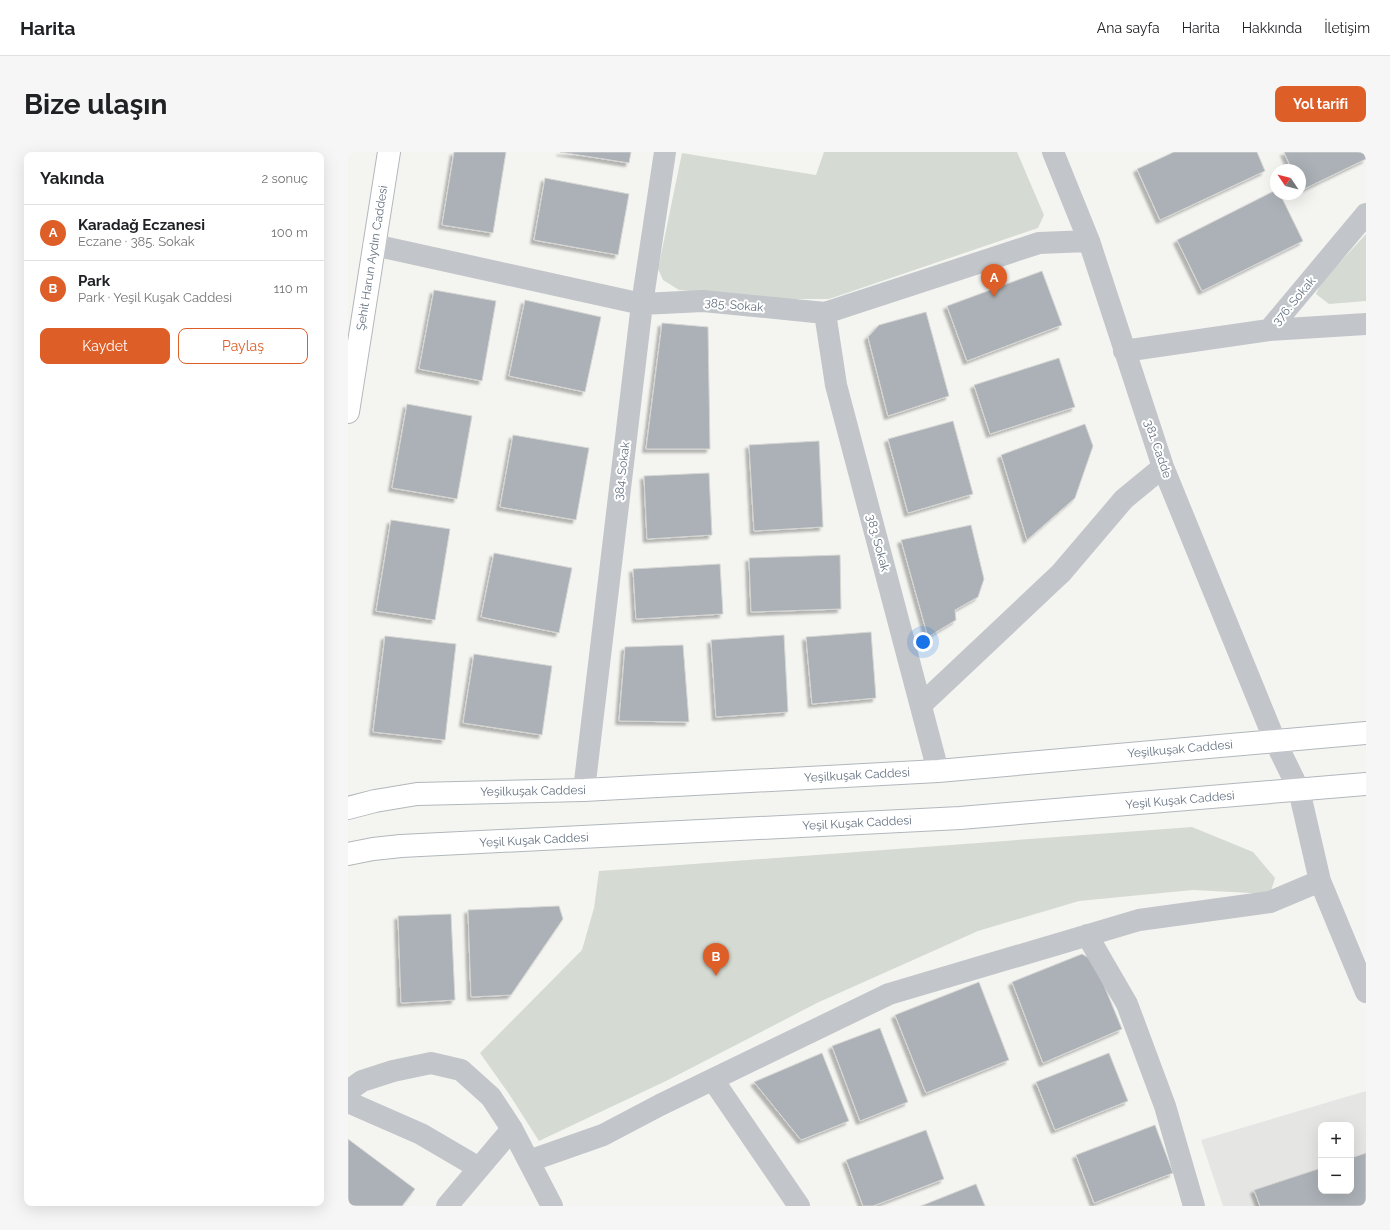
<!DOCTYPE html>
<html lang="tr">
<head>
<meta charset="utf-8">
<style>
	:root { --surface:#fff; --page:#f6f6f6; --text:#202124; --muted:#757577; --line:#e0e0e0; --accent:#de5e28 }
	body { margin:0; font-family:Raleway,sans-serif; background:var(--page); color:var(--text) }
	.controls { position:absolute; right:12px; bottom:12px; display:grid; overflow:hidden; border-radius:8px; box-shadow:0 4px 16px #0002 }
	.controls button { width:36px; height:36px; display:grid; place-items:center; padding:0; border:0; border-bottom:1px solid var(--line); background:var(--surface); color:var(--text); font:20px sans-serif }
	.compass { position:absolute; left:922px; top:12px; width:36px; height:36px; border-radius:50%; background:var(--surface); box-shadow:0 4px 16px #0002; rotate:305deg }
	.you { position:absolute; left:575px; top:490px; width:14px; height:14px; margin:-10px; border:3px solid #fff; border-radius:50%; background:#1a73e8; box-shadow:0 0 0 6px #1a73e833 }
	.badge { display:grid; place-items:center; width:26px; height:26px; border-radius:50%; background:var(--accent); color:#fff; font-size:13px; font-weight:700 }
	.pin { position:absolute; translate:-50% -33px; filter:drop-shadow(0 1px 2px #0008) }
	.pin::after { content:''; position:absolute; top:21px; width:14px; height:12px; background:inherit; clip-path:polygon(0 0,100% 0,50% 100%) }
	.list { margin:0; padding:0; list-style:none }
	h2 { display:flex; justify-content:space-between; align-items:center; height:52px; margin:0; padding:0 16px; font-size:17px }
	h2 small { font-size:13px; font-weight:400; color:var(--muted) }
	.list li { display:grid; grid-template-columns:26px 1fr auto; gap:12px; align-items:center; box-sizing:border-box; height:56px; padding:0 16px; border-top:1px solid var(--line) }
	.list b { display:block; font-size:15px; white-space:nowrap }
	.list p { margin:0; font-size:13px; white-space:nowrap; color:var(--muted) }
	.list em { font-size:13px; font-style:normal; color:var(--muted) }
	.actions { display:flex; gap:8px; padding:12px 16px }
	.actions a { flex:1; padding:9px 0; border:1px solid var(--accent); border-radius:8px; text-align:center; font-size:14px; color:var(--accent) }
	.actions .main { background:var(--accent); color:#fff }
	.map { position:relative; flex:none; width:1018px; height:1054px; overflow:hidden; border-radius:8px }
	header { display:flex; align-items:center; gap:24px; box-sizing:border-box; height:56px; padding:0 20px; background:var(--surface); border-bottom:1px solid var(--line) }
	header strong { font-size:19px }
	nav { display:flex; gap:22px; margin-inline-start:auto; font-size:14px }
	.intro { display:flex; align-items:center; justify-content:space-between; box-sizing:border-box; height:96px; padding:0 24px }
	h1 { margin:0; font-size:28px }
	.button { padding:10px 18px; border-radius:8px; background:var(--accent); color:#fff; font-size:14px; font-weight:700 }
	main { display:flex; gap:24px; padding:0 24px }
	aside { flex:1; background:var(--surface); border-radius:8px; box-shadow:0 4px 16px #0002 }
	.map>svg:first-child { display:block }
</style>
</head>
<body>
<header>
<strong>Harita</strong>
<nav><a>Ana sayfa</a><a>Harita</a><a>Hakkında</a><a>İletişim</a></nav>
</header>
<div class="intro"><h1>Bize ulaşın</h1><a class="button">Yol tarifi</a></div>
<main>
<aside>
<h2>Yakında<small>2 sonuç</small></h2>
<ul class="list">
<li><span class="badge">A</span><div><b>Karadağ Eczanesi</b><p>Eczane · 385. Sokak</p></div><em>100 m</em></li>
<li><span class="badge">B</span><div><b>Park</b><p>Park · Yeşil Kuşak Caddesi</p></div><em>110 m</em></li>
</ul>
<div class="actions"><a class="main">Kaydet</a><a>Paylaş</a></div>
</aside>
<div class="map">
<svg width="1018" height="1054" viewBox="0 0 1018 1054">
	<defs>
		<filter id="shadow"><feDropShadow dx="-3.5" dy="3.5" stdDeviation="1" flood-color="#0004"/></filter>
	</defs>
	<rect width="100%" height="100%" fill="#f4f5f1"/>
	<path fill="#e5e6e4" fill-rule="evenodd" d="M1018 939V1054H875L853 988ZM973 973H1003V1039H973Z"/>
	<path fill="#d5dbd2" d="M476 0H669L696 63 690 76 481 147H435L331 138 315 128 310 117 334 1 468 23Z
		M1018 82V149L981 152 968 142 973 131Z
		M844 675 905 700 927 726 922 742 845 738 731 749 630 779 471 850 320 928 191 989 161 942 132 901 234 798 246 756 251 719Z"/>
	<path fill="#abb1b6" stroke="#d6d6d3" filter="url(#shadow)" d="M106 0H158L145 81 94 73Z
		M212 0H283L281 11Z
		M826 0H909L917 19 812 68 789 17Z
		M936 0H1016L1018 7 954 38 952 34V18H944Z
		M197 26 281 42 270 103 186 88Z
		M928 38V42H932L955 89 854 139 829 88Z
		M694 119 714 173 619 209 599 154Z
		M86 138 148 149 134 229 71 217Z
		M177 148 253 165 237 240 161 224Z
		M578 160 601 244 540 264 520 185 531 173Z
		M314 171 360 175 362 297H298Z
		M711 206 727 255 642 282 626 233Z
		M59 252 124 264 109 347 44 336Z
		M605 269 625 342 560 361 540 287Z
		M737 272 745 294 727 346 679 388 653 303Z
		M165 283 241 296 228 368 152 355Z
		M471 289 475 375 406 379 401 293Z
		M361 321 364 383 299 387 296 324Z
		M43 368 102 377 87 468 28 459Z
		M623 373 636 427 630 445 607 458 608 468 580 485 553 388Z
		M146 401 224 416 211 481 133 465Z
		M492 403 493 457 403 460 401 406Z
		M372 412 375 462 288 467 285 417Z
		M523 480 528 546 464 552 458 485Z
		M436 483 440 560 368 565 363 488Z
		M37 484 108 492 97 588 25 580Z
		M335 493 341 570 271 569 277 495Z
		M126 502 204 514 194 583 115 571Z
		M211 754 215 767 163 843 123 845 120 758Z
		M103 762 107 848 53 851 50 764Z
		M734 802 746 809 774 877 695 911 664 830Z
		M631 830 661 908 578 941 547 863Z
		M532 876 560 950 512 969 484 894Z
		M474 901 501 969 453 988 406 930Z
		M761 901 780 949 707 978 688 930Z
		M807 973 825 1021 746 1051 728 1003Z
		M578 978 596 1027 525 1054H515L498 1008Z
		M0 987 67 1037 54 1054H0Z
		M1018 1001V1054H912L906 1038 973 1016V1039H1003V1006Z
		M628 1032 637 1054H573Z"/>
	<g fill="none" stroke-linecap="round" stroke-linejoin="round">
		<g stroke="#b2b7bb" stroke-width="24">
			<path id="secondary" d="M0 260 41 0
				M0 656 27 649 69 642 236 638 590 619 1018 581
				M0 702 25 697 53 694 612 666 1018 632"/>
		</g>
		<path stroke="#c2c5c9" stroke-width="22" d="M705 0 741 89 815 315 927 589 951 638 972 729 1018 840
			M26 93 294 152 355 149 477 161 691 91 741 89
			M477 161 488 233 590 619
			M921 178 1018 172
			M776 199 921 178 1018 62
			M573 553 713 421 776 347 815 315
			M236 638 294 152 317 0
			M739 783 779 852 817 954 846 1054
			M365 928 451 1054
			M0 939 14 929 45 919 83 911 113 918 143 945 164 977 204 1054
			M0 950 73 982 131 1016
			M181 1009 255 983 312 953 541 842 791 768 922 750 972 729
			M99 1054 164 977"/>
		<use href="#secondary" stroke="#fff" stroke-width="22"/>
	</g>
	<g text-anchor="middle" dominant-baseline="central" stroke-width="4" stroke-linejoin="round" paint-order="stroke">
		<g font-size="12" fill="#647281" stroke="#fff">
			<text transform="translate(24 106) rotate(-81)">Şehit Harun Aydın Caddesi</text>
			<text transform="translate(946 149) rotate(-50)">376. Sokak</text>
			<text transform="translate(386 153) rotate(5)">385. Sokak</text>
			<text transform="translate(810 297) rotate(71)">381. Cadde</text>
			<text transform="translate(274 319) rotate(-83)">384. Sokak</text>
			<text transform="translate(530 391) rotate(75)">383. Sokak</text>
			<text transform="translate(832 597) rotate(-5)">Yeşilkuşak Caddesi</text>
			<text transform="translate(509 623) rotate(-3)">Yeşilkuşak Caddesi</text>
			<text transform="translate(185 639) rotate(-1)">Yeşilkuşak Caddesi</text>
			<text transform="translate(832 648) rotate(-5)">Yeşil Kuşak Caddesi</text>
			<text transform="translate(509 671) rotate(-3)">Yeşil Kuşak Caddesi</text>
			<text transform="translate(186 688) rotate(-3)">Yeşil Kuşak Caddesi</text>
		</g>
	</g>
</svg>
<div class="controls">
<button>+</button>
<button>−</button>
</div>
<svg class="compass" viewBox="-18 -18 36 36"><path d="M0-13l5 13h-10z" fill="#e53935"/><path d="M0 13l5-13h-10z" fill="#757577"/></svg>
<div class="you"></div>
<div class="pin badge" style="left:646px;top:145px">A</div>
<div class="pin badge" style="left:368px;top:824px">B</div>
</div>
</main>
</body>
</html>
